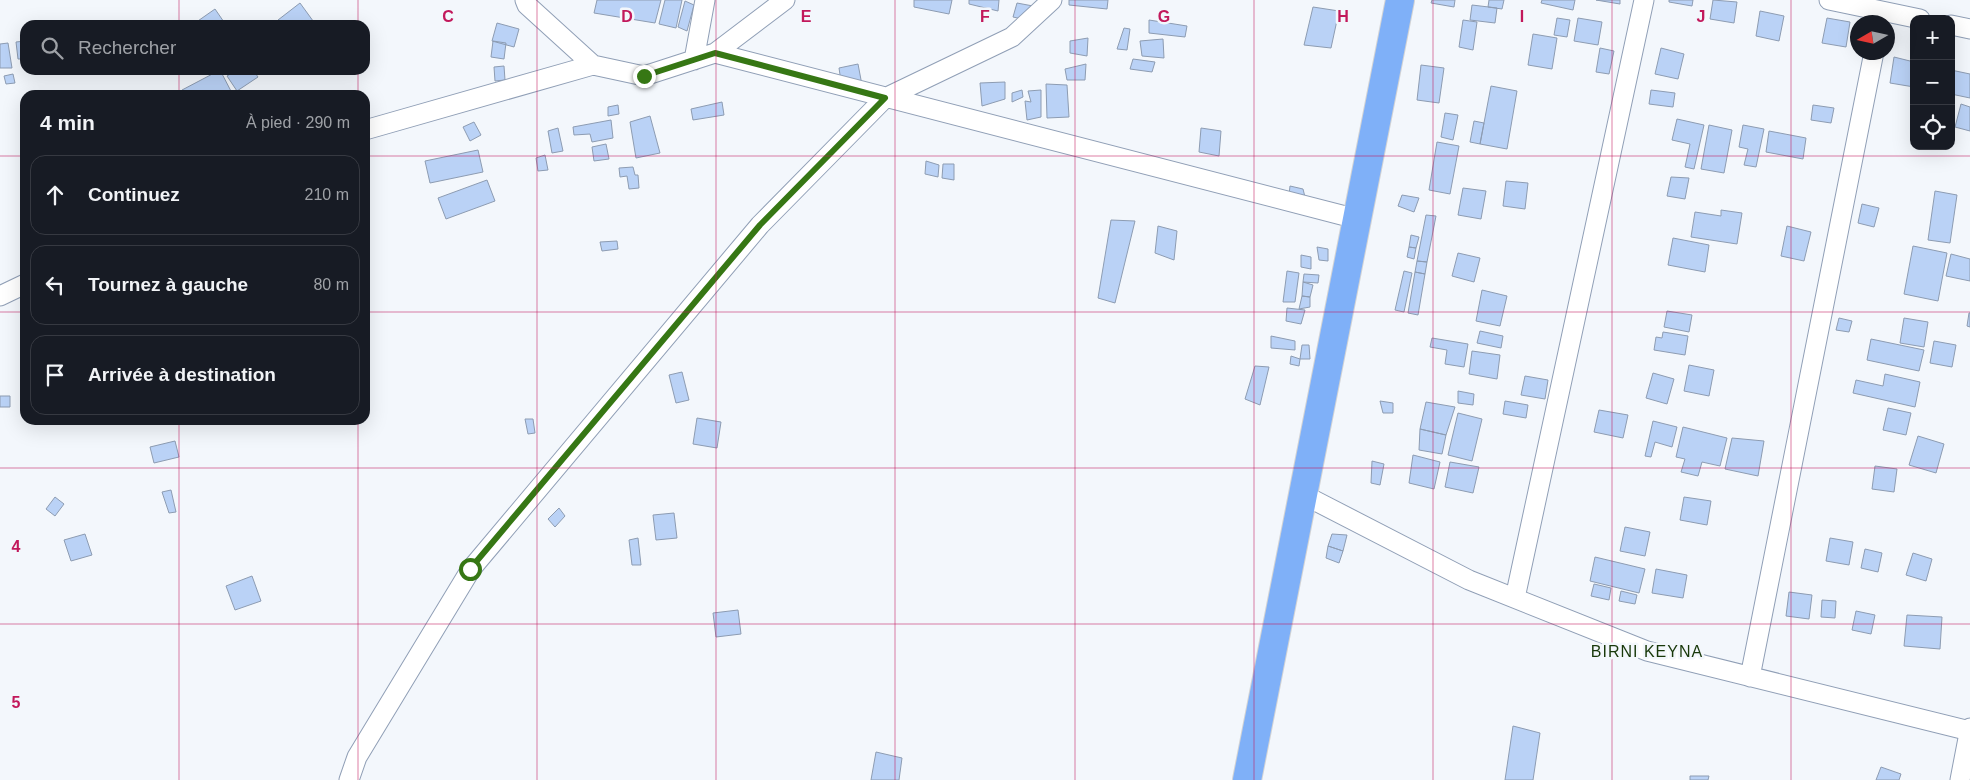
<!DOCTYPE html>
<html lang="fr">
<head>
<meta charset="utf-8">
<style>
	:root { --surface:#171b24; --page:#242831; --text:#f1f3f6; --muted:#9ea1a6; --line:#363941 }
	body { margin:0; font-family:Helvetica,sans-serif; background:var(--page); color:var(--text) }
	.controls { position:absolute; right:15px; top:15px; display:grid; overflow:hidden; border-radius:10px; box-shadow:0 5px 20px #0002 }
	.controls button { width:45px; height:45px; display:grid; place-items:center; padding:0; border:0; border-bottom:1px solid var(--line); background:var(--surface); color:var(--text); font:25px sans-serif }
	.compass { position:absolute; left:1850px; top:15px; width:45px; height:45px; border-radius:50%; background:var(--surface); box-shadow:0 5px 20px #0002; rotate:261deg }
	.stop { position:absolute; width:15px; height:15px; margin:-11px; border:4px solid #367714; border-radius:50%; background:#fff }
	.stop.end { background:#367714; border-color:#fff; box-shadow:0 1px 5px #0008 }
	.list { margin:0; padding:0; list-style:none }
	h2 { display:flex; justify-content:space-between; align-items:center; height:65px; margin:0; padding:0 20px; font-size:21px }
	h2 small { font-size:16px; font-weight:400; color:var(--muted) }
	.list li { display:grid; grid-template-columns:32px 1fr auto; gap:15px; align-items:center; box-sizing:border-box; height:80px; margin:0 10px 10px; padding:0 10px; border:1px solid var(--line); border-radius:15px }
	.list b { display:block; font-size:19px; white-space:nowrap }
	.list em { font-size:16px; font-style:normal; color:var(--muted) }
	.icon { flex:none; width:28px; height:28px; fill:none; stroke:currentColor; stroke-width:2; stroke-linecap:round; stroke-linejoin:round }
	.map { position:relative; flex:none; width:1970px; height:780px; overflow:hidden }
	.search { position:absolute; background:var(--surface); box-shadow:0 5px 20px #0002; left:20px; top:20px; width:350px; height:55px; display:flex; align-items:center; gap:12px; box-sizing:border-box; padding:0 18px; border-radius:15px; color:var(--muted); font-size:19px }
	.panel { position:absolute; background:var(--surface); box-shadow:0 5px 20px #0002; left:20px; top:90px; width:350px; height:335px; border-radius:15px }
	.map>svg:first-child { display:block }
</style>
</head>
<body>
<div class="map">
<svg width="1970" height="780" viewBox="0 0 1970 780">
	<rect width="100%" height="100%" fill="#f3f7fc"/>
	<path fill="#bad2f6" stroke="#8d9cb2" d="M597 0H661L655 23 594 13Z
		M665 0H682L676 28 659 24Z
		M914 0H952L949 14 914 7Z
		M969 0H999L998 11 969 4Z
		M1069 0H1108L1107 9 1069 5Z
		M1432 0H1455L1454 7 1431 3Z
		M1489 0H1504L1502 9 1488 7Z
		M1542 0H1575L1573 10 1541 3Z
		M1596 0H1620V4Z
		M1669 0H1693L1692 6 1669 2Z
		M1713 0 1737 2 1734 23 1710 19Z
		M685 1 694 5 687 31 678 27Z
		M300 3 316 25H282L278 20Z
		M1017 3 1033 6 1022 19 1013 17Z
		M1472 5 1497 8 1495 23 1470 20Z
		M1313 7 1339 11 1331 48 1304 45Z
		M215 9 226 25H196L195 23Z
		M1760 11 1784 16 1779 41 1756 36Z
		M1557 18 1570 20 1567 37 1554 35Z
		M1578 18 1602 22 1598 45 1574 41Z
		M1827 18 1850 22 1846 47 1822 43Z
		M1149 20 1187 26 1185 37 1149 33Z
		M1463 20 1477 22 1473 50 1459 47Z
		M497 23 519 29 514 47 492 41Z
		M1124 28 1130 29 1127 50 1117 49Z
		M1533 34 1557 38 1552 69 1528 65Z
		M1088 38 1087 56 1070 53V41Z
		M1163 39 1164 58 1142 56 1140 41Z
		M25 41V59H18L16 42Z
		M493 41 506 43 504 59 491 57Z
		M8 43 12 68H0V44Z
		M1600 48 1614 51 1609 74 1596 72Z
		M1661 48 1684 54 1678 79 1655 74Z
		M1894 57 1914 62V87L1890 83Z
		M1133 59 1155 62 1152 72 1130 69Z
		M858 64 862 85 842 88 839 68Z
		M1086 64 1085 80H1067L1065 69Z
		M1421 65 1444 68 1439 103 1417 100Z
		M504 66 505 80 495 81 494 67Z
		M220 70 233 95H185L182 90Z
		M237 70H253L258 77 237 91 227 76Z
		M1951 70 1970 74V98L1951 94Z
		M13 74 15 83 6 84 4 76Z
		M1005 82V99L982 106 980 83Z
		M1046 84 1067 85 1069 117 1047 118Z
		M1491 86 1517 91 1507 149 1480 144Z
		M1022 90 1023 97 1012 102V93Z
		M1041 90V117L1027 120 1025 101 1031 102 1028 91Z
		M1651 90 1675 93 1673 107 1649 104Z
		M722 102 724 115 693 120 691 109Z
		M1961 104 1970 107V131L1955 127Z
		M618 105 619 114 608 116V107Z
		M1813 105 1834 108 1831 123 1811 120Z
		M1445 113 1458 115 1453 140 1441 137Z
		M650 116 660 153 636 158 630 122Z
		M1677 119 1704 125 1694 169 1685 167 1690 144 1672 140Z
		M611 120 613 138 592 142 590 134 574 135 573 127Z
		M1474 121 1484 123 1480 144 1470 142Z
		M474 122 481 135 470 141 463 127Z
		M1709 125 1732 130 1724 173 1701 169Z
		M1743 125 1764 129 1756 167 1744 165 1748 149 1739 147Z
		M558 128 563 151 552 153 548 131Z
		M1201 128 1221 131 1219 156 1199 152Z
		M1769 131 1806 138 1803 159 1766 152Z
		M1437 142 1459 146 1450 194 1429 190Z
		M606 144 609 159 594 161 592 147Z
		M478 150 483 172 430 183 425 161Z
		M545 155 548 170 538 171 536 158Z
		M926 161 939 165 938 177 925 174Z
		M943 164H954V180L942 178Z
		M633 167 635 175H638L639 188 629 189 627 176 620 177 619 168Z
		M1671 177 1689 178 1685 199 1667 196Z
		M487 180 495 201 446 219 438 198Z
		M1506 181 1528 183 1525 209 1503 206Z
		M1290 186 1303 189 1305 197 1289 195Z
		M1463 188 1486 191 1481 219 1458 215Z
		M1935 191 1957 195 1950 243 1928 240Z
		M1402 195 1419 198 1414 212 1398 206Z
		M1862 204 1879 208 1874 227 1858 223Z
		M1721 210 1742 213 1737 244 1691 237 1695 212 1721 216Z
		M1426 215 1436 216 1427 262 1417 261Z
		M1111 220 1135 221 1115 303 1098 298Z
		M1158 226 1177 231 1174 260 1155 253Z
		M1787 226 1811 232 1804 261 1781 256Z
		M1411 235 1419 237 1416 248 1409 247Z
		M1673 238 1709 245 1705 272 1668 265Z
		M617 241 618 249 602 251 600 242Z
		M1913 246 1947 253 1938 301 1904 294Z
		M1317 247 1328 249V261L1319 260Z
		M1409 247 1416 248 1414 259 1407 257Z
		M1458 253 1480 258 1474 282 1452 276Z
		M1951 254 1970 259V281L1946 276Z
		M1301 255 1311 257V269L1301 267Z
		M1417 261 1427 262 1425 274 1415 272Z
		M1287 271 1299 273 1295 302H1283Z
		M1404 271 1412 273 1404 312 1395 310Z
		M1415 272 1425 274 1418 315 1408 313Z
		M1304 274 1319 275 1318 283 1303 282Z
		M1303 282 1313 285 1310 297 1302 296Z
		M1482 290 1507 296 1500 326 1476 321Z
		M1302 296 1310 297V307L1299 309Z
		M1287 308 1305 310 1301 324 1286 321Z
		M1667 311 1692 315 1689 332 1664 327Z
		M1969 313H1970V327L1967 326Z
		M1839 318 1852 321 1849 332 1836 330Z
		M1904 318 1928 322 1924 347 1900 343Z
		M1480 331 1503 336 1501 348 1477 343Z
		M1663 332 1688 336 1685 355 1654 350 1656 337 1662 338Z
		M1271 336 1295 341V350L1271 348Z
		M1432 338 1468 344 1464 367 1445 364 1447 350 1430 347Z
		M1871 339 1924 350 1919 371 1867 360Z
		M1934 341 1956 345 1952 367 1930 363Z
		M1302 345H1309L1310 359H1300Z
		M1472 351 1500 355 1497 379 1469 374Z
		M1291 356 1300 359 1299 366 1290 364Z
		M1689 365 1714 370 1709 396 1684 391Z
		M1255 366 1269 367 1260 405 1245 399Z
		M682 372 689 400 676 403 669 375Z
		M1653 373 1674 379 1667 404 1646 398Z
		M1885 374 1920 382 1915 407 1853 393 1856 380 1883 386Z
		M1525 376 1548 380 1545 399 1521 395Z
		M1458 391 1474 394 1473 405 1458 403Z
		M0 396H10V407H0Z
		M1380 401 1393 403V413H1383Z
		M1505 401 1528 405 1526 418 1503 414Z
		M1426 402 1455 407 1446 435 1420 429Z
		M1888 408 1911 413 1906 435 1883 430Z
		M1599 410 1628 415 1623 438 1594 432Z
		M1458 413 1482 419 1472 461 1448 455Z
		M697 418 721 422 717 448 693 444Z
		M525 419H533L535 433 528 434Z
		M1653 421 1677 427 1672 447 1655 442 1651 457 1645 456Z
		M1683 427 1727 438 1720 466 1702 462 1698 476 1681 472 1685 459 1676 457Z
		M1420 429 1446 435 1442 454 1419 450Z
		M1918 436 1944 444 1936 473 1909 465Z
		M1732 438 1764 441 1758 476 1725 469Z
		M175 441 179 457 154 463 150 447Z
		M1413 455 1440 462 1434 489 1409 483Z
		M1372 461 1384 464 1380 485 1371 483Z
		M1450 462 1479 467 1473 493 1445 487Z
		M1875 466 1897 469 1894 492 1872 489Z
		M171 490 176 512 169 513 162 492Z
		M55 497 64 504 55 516 46 509Z
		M1684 497 1711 501 1707 525 1680 520Z
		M559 508 565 516 555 527 548 519Z
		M674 513 677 538 656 540 653 515Z
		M1625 527 1650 532 1645 556 1620 551Z
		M85 534 92 555 71 561 64 540Z
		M1332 534 1347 535 1343 551 1328 546Z
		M638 538 641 565H632L629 540Z
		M1830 538 1853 542 1849 565 1826 561Z
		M1328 546 1343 551 1339 563 1326 558Z
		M1865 549 1882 553 1878 572 1861 568Z
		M1913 553 1932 559 1926 581 1906 575Z
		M1595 557 1645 569 1639 593 1590 581Z
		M1656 569 1687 575 1683 598 1652 593Z
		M252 576 261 601 235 610 226 586Z
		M1594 584 1611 588 1609 600 1591 596Z
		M1621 591 1637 595 1635 604 1619 601Z
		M1789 592 1812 595 1809 619 1786 616Z
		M1822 600 1836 601 1835 618 1821 617Z
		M738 610 741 634 716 637 713 613Z
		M1856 611 1875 615 1871 634 1852 630Z
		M1907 615 1942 617 1940 649 1904 646Z
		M1513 726 1540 733 1533 780H1505Z
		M876 752 902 758 899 780H871Z
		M1881 767 1901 774 1899 780H1876Z
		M1690 776H1709L1708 780H1690Z"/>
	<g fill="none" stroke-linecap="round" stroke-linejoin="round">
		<g stroke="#909fb6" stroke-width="21">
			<path id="minor" d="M525 0 527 5 593 65 644 76 715 53 1357 219
				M1829 0 1920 19
				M1951 25 1970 29
				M715 53 785 0
				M694 60 705 0
				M365 130 593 65
				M0 296 25 284
				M1304 495 1469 580 1647 651 1970 731
				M1515 598 1644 0
				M1750 677 1874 52
				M349 780 357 757 471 569 760 225 885 98 1012 37 1052 0
				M1960 780 1970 728"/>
		</g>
		<g stroke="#d2d3d5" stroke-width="30">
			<path id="trunk" d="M1247 780 1400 0"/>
		</g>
		<use href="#minor" stroke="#fff" stroke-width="19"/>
		<use href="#trunk" stroke="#7fb0f8" stroke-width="28"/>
	</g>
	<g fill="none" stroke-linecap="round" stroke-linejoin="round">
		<path stroke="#367714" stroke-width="6" d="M470 569 760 225 885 98 715 53 644 76"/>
	</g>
	<path fill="none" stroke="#c2185b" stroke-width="1" stroke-opacity="0.55" d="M179 0V25M358 0V25M537 0V780M716 0V780M895 0V780M1075 0V780M1254 0V780M1433 0V780M1612 0V780M1791 0V780M179 70V95M358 70V95M0 156H25M365 156H1970M0 312H25M365 312H1970M179 420V780M358 420V780M0 468H1970M0 624H1970"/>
	<g text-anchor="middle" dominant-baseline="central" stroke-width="5" stroke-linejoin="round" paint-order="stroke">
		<g font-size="16" letter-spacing="1" fill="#18380a" stroke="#f3f7fc">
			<text x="1647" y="651">BIRNI KEYNA</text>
		</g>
	</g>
	<g font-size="16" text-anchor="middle" font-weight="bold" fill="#c2185b" stroke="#f3f7fc" stroke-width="5" stroke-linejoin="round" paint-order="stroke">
		<text x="448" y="22">C</text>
		<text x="627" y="22">D</text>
		<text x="806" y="22">E</text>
		<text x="985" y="22">F</text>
		<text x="1164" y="22">G</text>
		<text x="1343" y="22">H</text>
		<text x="1522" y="22">I</text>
		<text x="1701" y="22">J</text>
		<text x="16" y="552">4</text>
		<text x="16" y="708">5</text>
	</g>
</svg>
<div class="controls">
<button>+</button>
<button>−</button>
<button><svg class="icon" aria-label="locate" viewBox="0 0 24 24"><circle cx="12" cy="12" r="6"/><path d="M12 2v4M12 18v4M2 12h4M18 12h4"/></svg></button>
</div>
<svg class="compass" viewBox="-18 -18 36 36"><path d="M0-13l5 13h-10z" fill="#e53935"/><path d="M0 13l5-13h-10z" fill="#9ea1a6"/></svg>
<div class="stop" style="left:470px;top:569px"></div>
<div class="stop end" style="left:644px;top:76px"></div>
<div class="search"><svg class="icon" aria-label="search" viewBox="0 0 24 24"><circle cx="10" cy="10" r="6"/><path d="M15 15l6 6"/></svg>Rechercher</div>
<section class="panel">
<h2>4 min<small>À pied · 290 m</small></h2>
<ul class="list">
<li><svg class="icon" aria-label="ahead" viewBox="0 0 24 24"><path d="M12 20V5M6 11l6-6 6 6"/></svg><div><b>Continuez</b></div><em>210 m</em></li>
<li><svg class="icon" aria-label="left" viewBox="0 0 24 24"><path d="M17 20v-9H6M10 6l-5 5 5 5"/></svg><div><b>Tournez à gauche</b></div><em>80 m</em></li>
<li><svg class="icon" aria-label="arrive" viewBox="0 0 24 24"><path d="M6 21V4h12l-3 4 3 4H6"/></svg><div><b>Arrivée à destination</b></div></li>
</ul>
</section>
</div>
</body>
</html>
